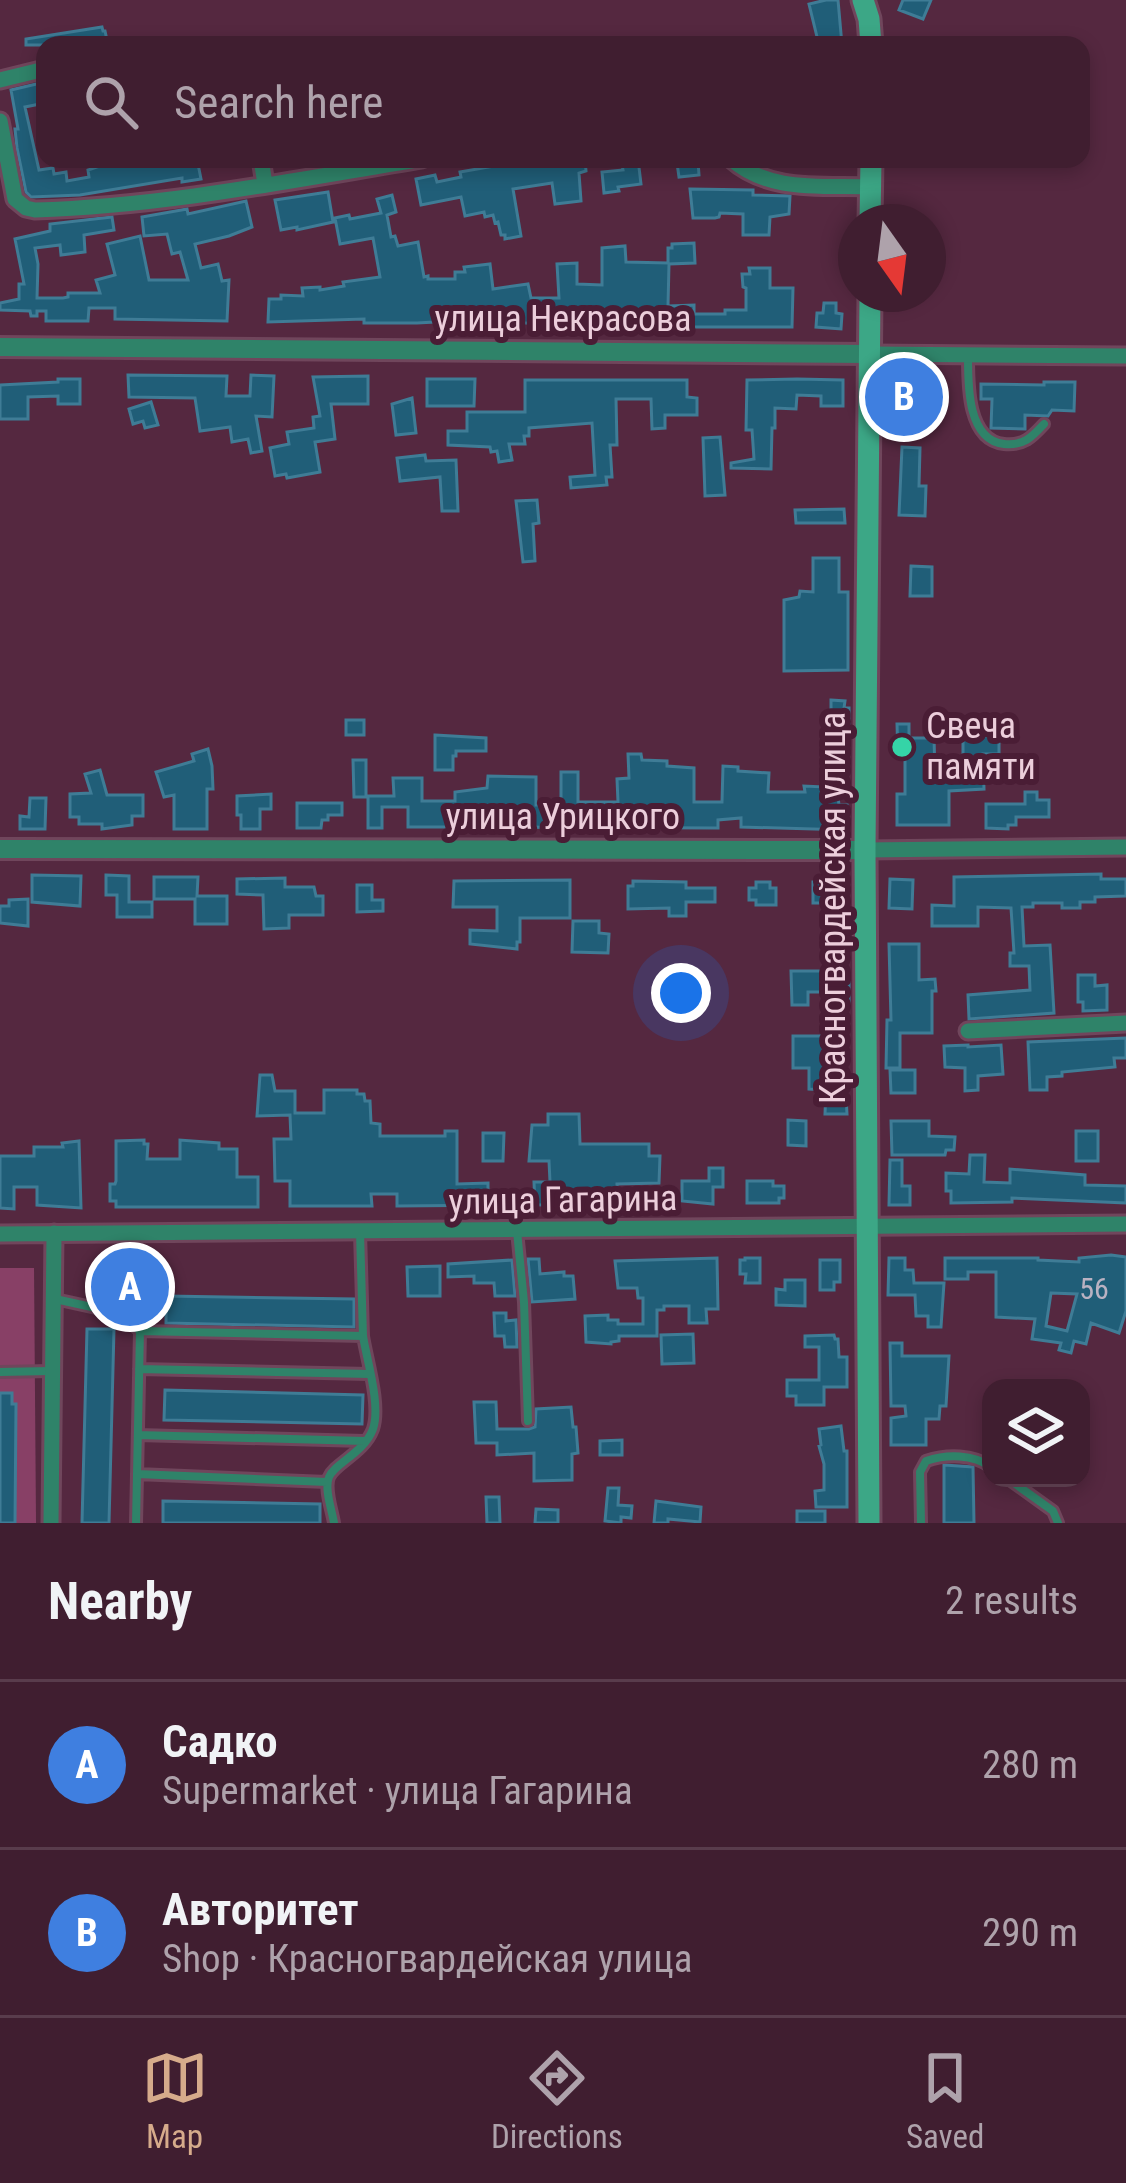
<!DOCTYPE html>
<html lang="en">
<head>
<meta charset="utf-8">
<style>
	:root { --surface:#401e30; --page:#4b2b3c; --text:#f1f3f6; --muted:#aea2ab; --line:#593c4c; --accent:#d6ab8b }
	body { margin:0; font-family:"Roboto Condensed",sans-serif; background:var(--page); color:var(--text) }
	.controls { position:absolute; right:36px; bottom:36px; display:grid; overflow:hidden; border-radius:24px; box-shadow:0 6px 18px #0003 }
	.controls button { width:108px; height:108px; display:grid; place-items:center; padding:0; border:0; border-bottom:3px solid var(--line); background:var(--surface); color:var(--text); font:60px sans-serif }
	.compass { position:absolute; left:838px; top:204px; width:108px; height:108px; border-radius:50%; background:var(--surface); box-shadow:0 6px 18px #0003; rotate:166deg }
	.you { position:absolute; left:681px; top:993px; width:42px; height:42px; margin:-30px; border:9px solid #fff; border-radius:50%; background:#1a73e8; box-shadow:0 0 0 18px #1a73e833 }
	.badge { display:grid; place-items:center; width:78px; height:78px; border-radius:50%; background:var(--accent); color:#fff; font-size:39px; font-weight:700 }
	.pin { position:absolute; translate:-50% -50%; border:6px solid #fff; box-shadow:0 3px 12px #0006 }
	.list { margin:0; padding:0; list-style:none }
	h2 { display:flex; justify-content:space-between; align-items:center; height:156px; margin:0; padding:0 48px; font-size:51px }
	h2 small { font-size:39px; font-weight:400; color:var(--muted) }
	.list li { display:grid; grid-template-columns:78px 1fr auto; gap:36px; align-items:center; box-sizing:border-box; height:168px; padding:0 48px; border-top:3px solid var(--line) }
	.list b { display:block; font-size:45px; white-space:nowrap }
	.list p { margin:0; font-size:39px; white-space:nowrap; color:var(--muted) }
	.list em { font-size:39px; font-style:normal; color:var(--muted) }
	.icon { flex:none; width:66px; height:66px; fill:none; stroke:currentColor; stroke-width:2; stroke-linecap:round; stroke-linejoin:round }
	.map { position:relative; flex:none; width:1126px; height:1523px; overflow:hidden }
	.search { position:absolute; background:var(--surface); box-shadow:0 6px 18px #0003; left:36px; right:36px; top:36px; height:132px; display:flex; align-items:center; gap:30px; box-sizing:border-box; padding:0 42px; border-radius:24px; color:var(--muted); font-size:45px }
	.sheet { height:492px; background:var(--surface) }
	nav { display:flex; justify-content:space-around; align-items:center; box-sizing:border-box; height:168px; border-top:3px solid var(--line); background:var(--surface); font-size:33px; color:var(--muted) }
	nav a { display:grid; justify-items:center; gap:6px }
	nav .on { color:var(--accent) }
	.map>svg:first-child { display:block }
</style>
</head>
<body>
<div class="map">
<svg width="1126" height="1523" viewBox="0 0 1126 1523">
	<rect width="100%" height="100%" fill="#552840"/>
	<path fill="#884066" d="M0 1268H34L36 1523H0Z"/>
	<path fill="#205e78" stroke="#3f7c96" stroke-width="3" fill-rule="evenodd" d="M826 0H838L842 45H819L809 4Z
		M903 0H931L923 19 899 10Z
		M102 27 103 31H105L108 45H26V39Z
		M45 82V103L25 107 39 170 53 168 54 174 66 172 67 181 89 177 88 170 100 166 99 159H154L155 162 197 159 201 179 182 182V178L80 195 31 197 26 192 17 148 15 129H18L11 90Z
		M535 159H585L586 171 579 173 581 201 555 204 552 183 513 189 521 236 505 239V235H501L498 222 495 223 493 215 485 217 484 212 465 216 461 197 421 205 416 179 435 175 437 182 461 177 460 172Z
		M621 159H638L641 184 618 187 619 191 604 193 602 172 623 170Z
		M698 161 699 175 679 177 677 163Z
		M690 189 753 190V195L790 196 789 214 770 217 769 235H743V214L720 213 719 217 715 218H693Z
		M328 192 333 222 297 230V227L281 230 275 200Z
		M392 195 396 212 387 215 391 237 395 236 398 246 418 242 424 277 428 276V279H455V272H465L464 267 490 264 493 289 528 284 531 298H559L557 264 577 263V284L602 285V248L625 246 626 262 668 263V248H672V244L694 243 695 263 669 264 668 306 694 305V314H725V310H746V288L743 287 742 274H750L749 268H770V288H793L792 327H641V319L592 320V326L478 321 477 325 460 324V317H433L434 322 417 323H364V319L268 322 269 299H281V295L303 296 302 288 320 287V290L344 286 343 282 380 277 373 238 340 244 335 218 349 215 350 219 381 213 377 199Z
		M246 201 252 227 229 236 195 244 201 268 218 264 222 281 229 280 227 321 115 319V308H89L88 321H46V311H37V316H31L30 311 0 310V303L19 299V284H24L15 239 50 231V224L112 217 114 230 84 235 85 252 61 255 60 245 35 248 38 264 37 298H63L68 297V293H100L96 280 115 275 107 244 140 236 149 280H188L180 252 172 254 167 234 144 236 142 217 187 209 188 214Z
		M824 303H836V313L842 314 841 329 816 327 817 313H823Z
		M128 375 227 376 226 396H250L251 375 274 376 272 417 256 416 262 451 251 453 248 439 232 442 230 427 200 431 195 398 129 397Z
		M368 376V404H331L335 439 315 442 320 472 287 478 286 474 275 476 270 448 289 444 287 432 314 428 313 417 320 416 313 377Z
		M58 379H80V404H58V396L28 397V419H0V385L58 382Z
		M427 379H475L474 406H427Z
		M797 379 843 380V406H821V396L797 395 796 409 775 408V428H772L771 469 731 468V463L754 459 752 430H746L747 380Z
		M525 380H687V397L697 398V415H665V428L652 429 651 399H616L617 445H610L612 477H606L607 485 571 488 570 477 595 475 592 423 529 428V436H524L525 444H509L512 460 499 462 497 451 491 452 490 447 448 445V431H467V412H525Z
		M903 380 944 383 943 410 902 408Z
		M1044 382H1075L1074 411 1052 410 1048 416 1025 415V429L991 428 992 399H981V384L1044 385Z
		M412 398 416 433 396 435 392 404Z
		M151 402 158 425 145 428 143 421 133 424 129 409Z
		M720 437 725 495 705 496 703 438Z
		M902 447 920 448 919 486H926L925 516 899 515Z
		M425 455 426 461 456 460 458 511H442L440 477 400 481 397 458Z
		M537 500 539 523 533 524 535 561 523 562 516 501Z
		M844 509 845 523H796L795 510Z
		M813 558H839V592H848V670L784 671V600L799 597 800 591 813 592Z
		M911 566 932 567V596H910Z
		M831 700 845 701 844 708H849V724L831 723Z
		M346 720H364V735H346Z
		M897 724H909V738H934L935 773H963V736H986V732H999V754H983L984 789 949 791V825H897V794H905V756L898 757Z
		M435 735 486 738V751H456V756H453V770H435Z
		M208 749 212 766 213 789H207V829H174V795L164 797 156 772 194 761 192 754Z
		M628 754H641L642 760 667 761V766L694 768V802H722L723 766 738 767V771L769 773 768 792H805L804 786 824 787V782L836 780 839 805H847V830L741 827V818L718 820V828L478 827V820H475V816H451V827H408V807H382V828H368V796H394L393 778H422V801H455V792L487 788 488 776 536 777V805H561V772H578V802H618L617 779 629 778Z
		M353 760H366V797H354Z
		M100 770 107 795H143V816H132V825L102 829V824H79V817H70V794L91 793 85 774Z
		M1025 792H1037V800H1049V817H1016V825H1008V829L986 828V804H1025Z
		M271 794V809H260V829H241V815H237V796Z
		M30 798H46L45 829H20V816L29 817Z
		M297 803H342V815H328V820H322L321 828H297Z
		M1101 874V879H1126V896L1095 897V902H1080V908H1062V903H1033V907H1022L1024 946 1050 945 1054 1013 969 1019 968 995 1030 990 1029 966H1010V953H1014L1011 908 978 907V926H932V905L954 906V877Z
		M32 875 81 876 80 906 32 902Z
		M106 875 129 876V902H152V917H117V895H106Z
		M154 877H198L197 896H227V924H195V899H154Z
		M285 878V887H314L316 896H323V915H289V928L264 929 263 895 237 894V879Z
		M890 879 913 880 912 909 889 908Z
		M570 880V918H520V942H517V949L470 944V930L497 931V907H453L454 881Z
		M633 881 686 882V888H715V902H686V916H669V908L628 909V886H633Z
		M756 882H770V888H776V905H756V900H749V888H756Z
		M813 882H833V903H813Z
		M357 885H372V900H383V911L357 912Z
		M28 899V926L0 923V906H9V900Z
		M573 921H599V933L609 934 608 953 572 952Z
		M889 944H919V980L935 979 936 991H932V1033H900V1068H886L887 1020H891Z
		M791 971H836V977H849V1004H836V992H808V1005H792Z
		M1078 975H1095V986L1107 985V1010L1083 1011V1002H1078Z
		M793 1036H830V1079L845 1080 847 1114H825L826 1090 809 1089V1068H793Z
		M1126 1038V1058H1114L1115 1067 1062 1072V1076L1047 1077V1090H1030L1028 1042Z
		M968 1045V1047L1001 1045 1003 1074 978 1076V1090L965 1091V1068L945 1067 944 1046Z
		M890 1070H915V1093H891Z
		M260 1075H272L275 1091H295V1113H324V1090H357V1094H364L365 1101H370L371 1123 380 1124V1136H445V1131H457V1184L488 1183V1191H509V1205L397 1206V1194H371L372 1206H290V1181H275L274 1139H291L290 1115 257 1116Z
		M548 1114H579L580 1144H649V1156H660L659 1183 617 1184V1204L535 1205 534 1182H550L549 1161H529L532 1125H548Z
		M788 1120 806 1121V1146L788 1145Z
		M891 1121H929V1136L955 1137 954 1150H946L945 1155H892Z
		M1076 1131H1098V1161H1076Z
		M483 1133H504L503 1161H483Z
		M144 1140V1144H148L147 1159H180V1140L219 1143V1149H237V1177H258V1207H116V1201H110V1184H115L116 1181V1141Z
		M79 1141 81 1208 37 1205V1187H14V1209L0 1208V1156H34V1147H63L62 1143Z
		M970 1155H985L984 1182 1010 1183V1169L1085 1175V1185L1126 1186V1203L1012 1198V1202L951 1203V1191H946V1173L969 1174Z
		M890 1160H902V1186H910V1205H889Z
		M709 1168H723V1187H713V1204L682 1201V1181H709Z
		M747 1181H773V1186H784V1198H779V1203H747Z
		M1111 1255 1126 1257V1311L1119 1333 1091 1323 1086 1344 1074 1341 1071 1353 1059 1350 1061 1343 1032 1339 1035 1319 996 1317V1272H968V1279H945V1258H1038V1260L1079 1262V1258ZM1051 1293 1077 1294 1067 1331 1046 1326Z
		M717 1258 718 1309H706L707 1323H689V1306H664V1310H657V1336H619V1341L611 1342V1344L586 1342 585 1316 608 1315V1320H618V1324H643V1298H638L637 1288H618L615 1261Z
		M745 1258H760V1283H745L746 1274H740V1260H745Z
		M889 1258H905V1270H913L914 1283H944L941 1327H928V1316H916L915 1295H888Z
		M528 1259H539L540 1274 564 1272V1276H573L575 1299 532 1302Z
		M512 1260 515 1296H495L494 1283H474V1276L448 1277V1264Z
		M820 1260H840V1282H834V1290H820Z
		M440 1266V1296H408L407 1267Z
		M96 1272 164 1275V1301L96 1299Z
		M785 1280H805V1306L776 1305V1289L785 1290Z
		M166 1296 354 1299V1327L166 1323Z
		M494 1313H506V1321L516 1320 517 1347H505L504 1336H495Z
		M87 1329H114L109 1523H82Z
		M693 1334 694 1363 662 1364 661 1335Z
		M834 1335 835 1339H838L839 1357H847V1387H824V1405H796V1396H787V1380H819V1347H805V1336Z
		M890 1343H902V1356H949L946 1406H940L939 1419H926V1445H891V1418L906 1416 905 1406H891Z
		M165 1390 363 1395 362 1424 164 1420Z
		M0 1393H12V1404H16L15 1523H0Z
		M474 1402H496L497 1429H529L535 1427 536 1409 571 1407 573 1427H576L578 1453 572 1454V1480L534 1481V1453L497 1455V1443H476Z
		M841 1426 844 1451H847V1507H816L815 1491 824 1490V1464L819 1446 821 1445 819 1429Z
		M622 1440V1455H600V1441Z
		M944 1465 973 1467 974 1523H944Z
		M608 1488H619L618 1505 632 1506 631 1518 621 1517V1523L605 1521Z
		M486 1497H499L500 1523H487Z
		M163 1501 320 1504V1523H163Z
		M656 1501 701 1507 700 1522 668 1519V1523H654Z
		M536 1509 558 1510V1523H535Z
		M797 1511H825V1523H797Z"/>
	<g fill="none" stroke-linecap="round" stroke-linejoin="round">
		<g stroke="#70465c" stroke-width="14">
			<path id="service" d="M968 355C968 384 967 440 1004 444 1024 446 1032 437 1044 424
				M517 1231 524 1302 528 1421
				M360 1232 363 1336
				M55 1299 119 1313 140 1331 136 1523
				M140 1331 363 1336C367 1361 381 1405 373 1429 364 1453 335 1463 329 1477 324 1489 332 1510 334 1523
				M139 1369 369 1374
				M0 1372 50 1371
				M138 1435 364 1441
				M137 1474 327 1482
				M1007 1478 1053 1511 1058 1523
				M921 1523 920 1472 926 1461C947 1454 973 1454 991 1467"/>
		</g>
		<g stroke="#70465c" stroke-width="21">
			<path id="minor" d="M0 80 45 69
				M0 121 15 199 26 208 35 210C165 206 294 180 422 159
				M261 159 265 184
				M731 159C769 193 823 185 871 187
				M870 354 1126 356
				M865 850 1126 847
				M968 1031 1126 1023
				M0 1234 1126 1224
				M51 1523 54 1233"/>
		</g>
		<g stroke="#70465c" stroke-width="24">
			<path id="tertiary" d="M0 347 870 354
				M0 849 865 850"/>
		</g>
		<g stroke="#70465c" stroke-width="27">
			<path id="secondary" d="M863 0 869 19 871 45
				M870 222 871 159
				M869 1523 865 850 870 294"/>
		</g>
		<use href="#service" stroke="#2f8369" stroke-width="8"/>
		<use href="#minor" stroke="#2f8369" stroke-width="15"/>
		<use href="#tertiary" stroke="#2f8369" stroke-width="18"/>
		<use href="#secondary" stroke="#3ca786" stroke-width="21"/>
	</g>
	<circle fill="#35d4a7" stroke="#4a1d35" stroke-width="4.5" cx="902" cy="747" r="12"/>
	<g text-anchor="middle" dominant-baseline="central" stroke-width="12" stroke-linejoin="round" paint-order="stroke">
		<g font-size="30" fill="#b9b2c2">
			<text x="1094" y="1288">56</text>
		</g>
		<g font-size="36" fill="#eccedb" stroke="#4a1d35">
			<text x="563" y="319">улица Некрасова</text>
			<text x="563" y="817">улица Урицкого</text>
			<text transform="translate(833 908) rotate(-90)">Красногвардейская улица</text>
			<text transform="translate(563 1200) rotate(-1)">улица Гагарина</text>
		</g>
		<g font-size="36" fill="#eccedb" stroke="#4a1d35" text-anchor="start">
			<text x="926" y="726">Свеча<tspan x="926" dy="41">памяти</tspan></text>
		</g>
	</g>
</svg>
<div class="controls">
<button><svg class="icon" aria-label="layers" viewBox="0 0 24 24"><path d="M12 4l9 5-9 5-9-5zM3 14l9 5 9-5"/></svg></button>
</div>
<svg class="compass" viewBox="-18 -18 36 36"><path d="M0-13l5 13h-10z" fill="#e53935"/><path d="M0 13l5-13h-10z" fill="#aea2ab"/></svg>
<div class="you"></div>
<div class="pin badge" style="left:130px;top:1287px;background:#3f7fe0">A</div>
<div class="pin badge" style="left:904px;top:397px;background:#3f7fe0">B</div>
<div class="search"><svg class="icon" aria-label="search" viewBox="0 0 24 24"><circle cx="10" cy="10" r="6"/><path d="M15 15l6 6"/></svg>Search here</div>
</div>
<section class="sheet">
<h2>Nearby<small>2 results</small></h2>
<ul class="list">
<li><span class="badge" style="background:#3f7fe0">A</span><div><b>Садко</b><p>Supermarket · улица Гагарина</p></div><em>280 m</em></li>
<li><span class="badge" style="background:#3f7fe0">B</span><div><b>Авторитет</b><p>Shop · Красногвардейская улица</p></div><em>290 m</em></li>
</ul>
</section>
<nav>
<a class="on"><svg class="icon" aria-label="map" viewBox="0 0 24 24"><path d="M3 6l6-2 6 2 6-2v14l-6 2-6-2-6 2zM9 4v14M15 6v14"/></svg>Map</a>
<a><svg class="icon" aria-label="directions" viewBox="0 0 24 24"><path d="M12 3l9 9-9 9-9-9zM9 14v-3h6M13 9l2 2-2 2"/></svg>Directions</a>
<a><svg class="icon" aria-label="saved" viewBox="0 0 24 24"><path d="M7 4h10v16l-5-4-5 4z"/></svg>Saved</a>
</nav>
</body>
</html>
